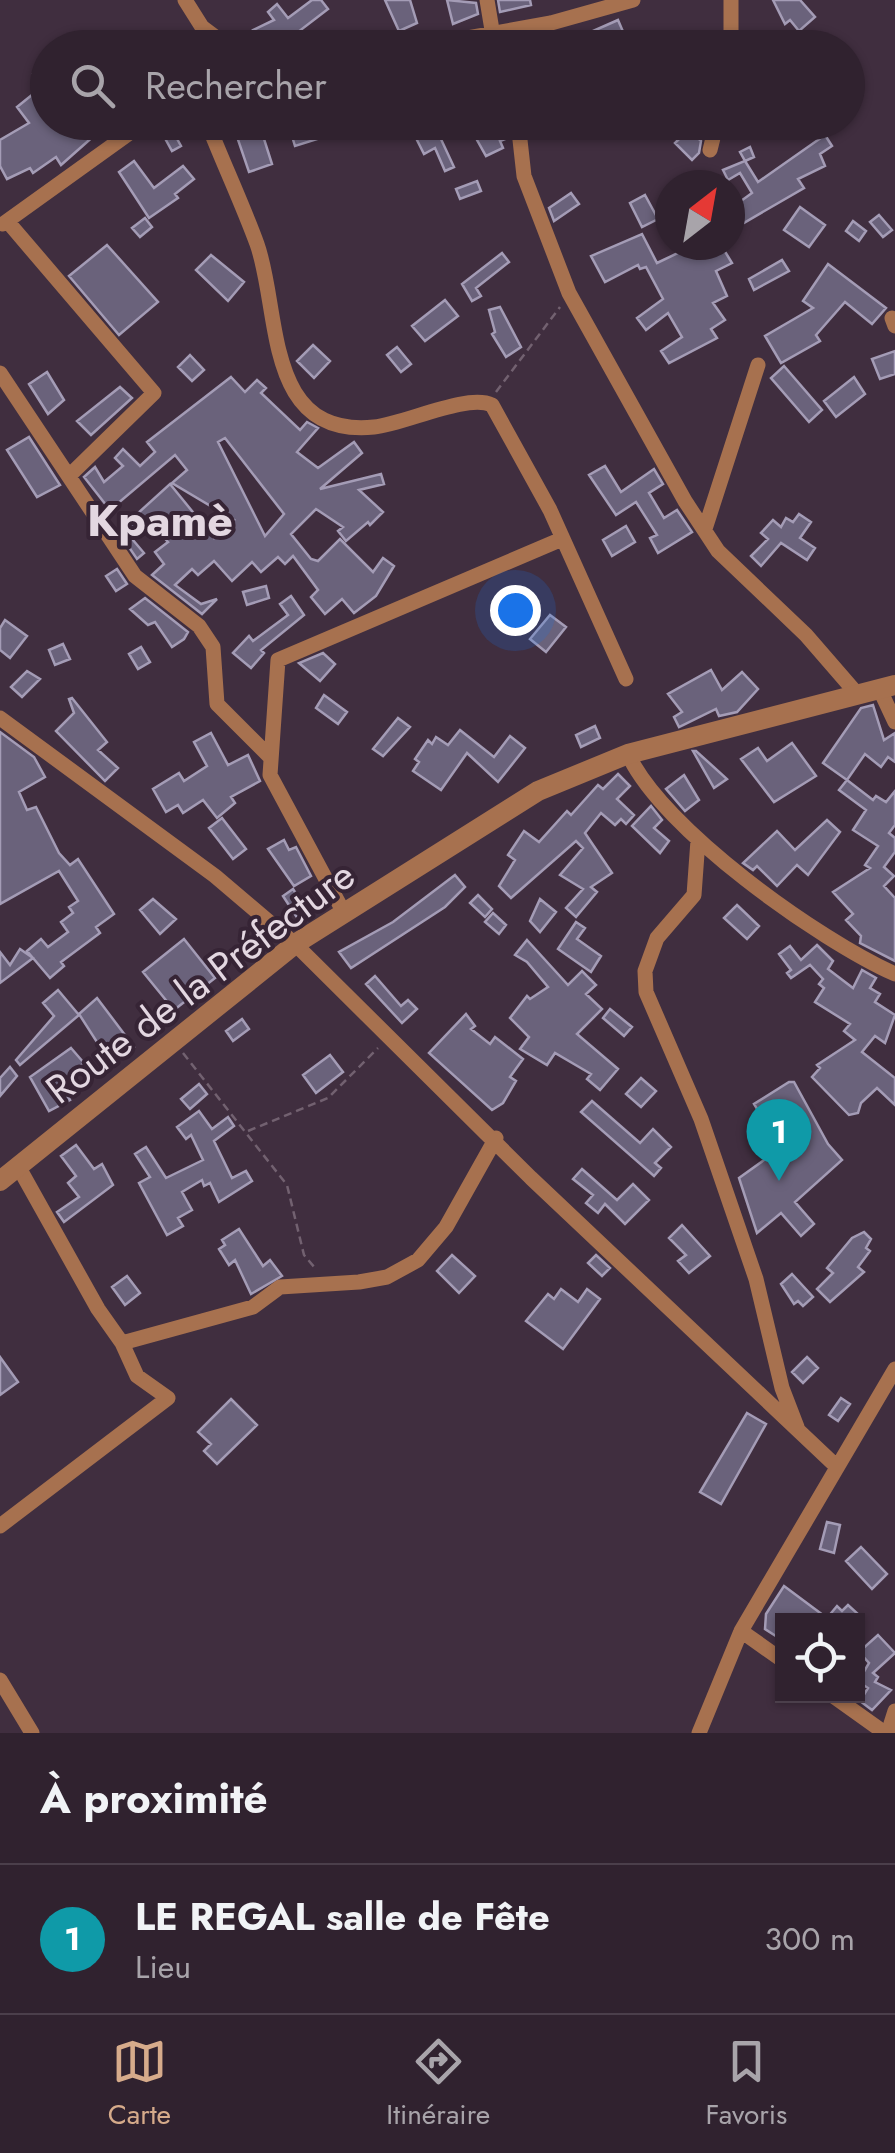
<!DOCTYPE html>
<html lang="fr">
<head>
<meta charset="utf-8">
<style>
	:root { --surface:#30222f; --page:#3c2f3b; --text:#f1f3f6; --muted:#a8a4aa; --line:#4b3f4b; --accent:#d6ab8b }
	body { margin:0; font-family:Jost,sans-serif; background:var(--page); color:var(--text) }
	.controls { position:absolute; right:30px; bottom:30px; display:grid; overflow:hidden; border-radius:0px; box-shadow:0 2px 8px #0004 }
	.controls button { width:90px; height:90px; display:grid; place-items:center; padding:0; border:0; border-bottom:2px solid var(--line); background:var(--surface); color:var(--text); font:50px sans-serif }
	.compass { position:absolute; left:655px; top:170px; width:90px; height:90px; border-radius:50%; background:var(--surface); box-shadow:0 2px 8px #0004; rotate:31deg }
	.you { position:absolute; left:515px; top:610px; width:35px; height:35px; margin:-25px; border:8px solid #fff; border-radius:50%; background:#1a73e8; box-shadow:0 0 0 15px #1a73e833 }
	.badge { display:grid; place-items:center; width:65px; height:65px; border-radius:50%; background:var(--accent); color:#fff; font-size:32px; font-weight:700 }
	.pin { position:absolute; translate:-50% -82px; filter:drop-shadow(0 2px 5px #0008) }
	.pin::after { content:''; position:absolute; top:52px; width:35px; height:30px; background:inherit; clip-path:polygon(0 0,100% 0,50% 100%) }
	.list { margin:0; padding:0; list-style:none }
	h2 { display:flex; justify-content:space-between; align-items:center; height:130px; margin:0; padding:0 40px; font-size:42px }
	h2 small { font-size:32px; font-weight:400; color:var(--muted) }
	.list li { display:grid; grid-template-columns:65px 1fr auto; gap:30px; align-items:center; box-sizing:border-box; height:150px; padding:0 40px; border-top:2px solid var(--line) }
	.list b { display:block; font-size:38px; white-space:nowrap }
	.list p { margin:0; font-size:32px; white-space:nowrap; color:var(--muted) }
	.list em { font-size:32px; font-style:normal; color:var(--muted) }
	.icon { flex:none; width:55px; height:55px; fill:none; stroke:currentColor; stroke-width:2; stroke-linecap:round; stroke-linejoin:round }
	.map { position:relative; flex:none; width:895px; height:1733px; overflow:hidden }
	.search { position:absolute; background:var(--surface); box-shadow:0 2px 8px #0004; left:30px; right:30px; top:30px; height:110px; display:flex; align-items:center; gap:25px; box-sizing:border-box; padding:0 35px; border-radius:55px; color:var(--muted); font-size:38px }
	.sheet { height:280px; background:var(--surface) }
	nav { display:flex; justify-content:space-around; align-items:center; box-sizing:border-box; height:140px; border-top:2px solid var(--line); background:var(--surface); font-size:28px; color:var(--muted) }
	nav a { display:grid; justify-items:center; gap:5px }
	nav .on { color:var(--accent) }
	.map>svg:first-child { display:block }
</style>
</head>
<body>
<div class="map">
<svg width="895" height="1733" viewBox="0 0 895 1733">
	<rect width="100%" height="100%" fill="#402e3f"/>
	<path fill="#6a627b" stroke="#a49cb6" stroke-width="2.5" fill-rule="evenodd" d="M312 0H321L328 9 289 39 262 48 253 30 274 20 268 12 277 4 288 18Z
		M385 0H410L417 23 399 31Z
		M447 0 476 3 478 14 453 24Z
		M498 0H530L531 5 500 12Z
		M773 0H800L815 17 799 31 790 20 785 24Z
		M618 20 630 48H606L602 38 575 39Z
		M48 63V122H99L96 134 61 165 56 157 33 173 30 168 7 179 0 166V140L29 123 17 107 43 86 33 74Z
		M232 122H323L327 136 295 146 291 133 264 139 272 164 249 172Z
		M408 122H433L454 167 445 171 435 148 424 154Z
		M467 122H507L508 138 500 141 503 148 486 156Z
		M170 126 181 146 172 151 161 131Z
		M689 129 701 141 699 153 692 160 675 143Z
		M825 135 832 146 820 154 825 166 798 179 804 188 730 231V209L752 193 740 173 728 180 723 170 745 161 740 152 750 147 754 157 745 161 758 182Z
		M134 161 154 188 183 166 194 179 175 194 178 198 149 218 119 172Z
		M477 181 481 191 460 199 456 189Z
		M571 193 579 204 554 221 549 208Z
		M645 195 658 219 642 227 630 203Z
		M800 207 825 225 809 247 784 230Z
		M879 215 892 230 883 237 870 222Z
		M145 218 152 227 140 237 132 228Z
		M853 221 866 231 859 241 846 231Z
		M642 234 657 263 680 252 676 245H721L732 263 716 271 727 296 713 303 725 320 711 329 717 338 669 363 661 351 682 337 668 313 646 330 637 318 663 299 646 267 640 269 638 265 605 282 591 256Z
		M107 245 158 302 119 335 69 276Z
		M502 253 509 262 476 288 481 296 472 301 462 284Z
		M211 255 244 282 228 301 196 270Z
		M782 260 789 271 754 290 749 279Z
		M828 264 886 308 872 324 845 302 816 335 820 341 781 363 765 336 813 308 803 301Z
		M445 300 458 316 425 341 412 326Z
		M500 307 521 347 506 357 492 334 495 332 489 310Z
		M313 345 330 361 314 378 297 361Z
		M397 347 411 364 401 372 387 355Z
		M895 351V374L880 379 872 359Z
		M190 355 204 370 192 381 178 367Z
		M784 366 822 410 809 422 771 378Z
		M47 372 64 400 48 414 29 384Z
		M231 377 245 392 257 380 266 388 261 393 300 430 307 422 318 428 297 452 318 468 354 442 362 453 320 489 381 474 384 484 359 490 383 512 370 525 368 522 346 541 338 531 343 527 316 509 291 534 311 559 318 561 340 539 373 572 383 558 394 566 376 596 354 613 342 599 325 614 311 597 318 590 293 556 285 564 278 557 261 572 252 562 232 581 214 561 198 575 192 569 175 585 201 604 217 599 202 614 152 575 164 564 155 552 168 542 148 520 134 534 125 525 170 484 214 538 234 520 172 483 187 470 175 455 110 510 84 477 95 467 104 482 123 466 115 458 123 449 140 466 155 452 147 442ZM225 438 284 514 265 536 218 442Z
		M854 377 865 394 836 417 824 401Z
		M120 387 132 398 91 435 77 421Z
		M29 437 60 485 37 497 7 450Z
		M605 466 621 492 654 469 663 484 649 493 664 518 677 510 692 532 658 553 650 538 657 535 636 502 616 515 589 475Z
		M799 514 811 522 800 538 815 548 807 560 781 543 761 566 751 556 768 539 761 533 773 520 781 527 786 518 793 522Z
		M626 526 635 542 612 556 603 540Z
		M127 533 144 553 137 559 122 537Z
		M117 569 127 584 116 591 106 576Z
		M266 586 269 598 247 605 243 592Z
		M291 596 304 615 261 650 264 653 251 668 233 653 249 636 253 641 288 615 280 604Z
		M145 598 188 632 184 639 172 647 155 622 148 625 130 609Z
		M550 615 566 627 546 652 530 639Z
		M5 620 27 636 10 658 0 650V628Z
		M63 644 70 659 55 665 49 650Z
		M141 647 150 662 138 669 129 654Z
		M323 653 335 664 320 681 299 663Z
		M711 670 722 690 742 672 758 689 737 712 719 716 716 709 679 727 674 717 682 712 668 694Z
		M27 671 40 679 22 697 11 687Z
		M324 695 347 712 338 724 316 708Z
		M72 698 107 742 98 750 118 768 105 781 56 731 74 713 69 699Z
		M873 705 884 740 895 733V762L888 757 881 767 865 754 847 780 823 763 861 708Z
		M398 718 410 727 383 756 373 749Z
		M595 726 600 738 581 747 576 735Z
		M460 730 494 757 510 736 525 748 498 782 467 753 441 790 413 771 419 762 415 759 428 740 432 744 436 737 448 745Z
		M0 732 34 757 45 777 19 792 27 810 36 807 59 853 70 865 78 859 114 914 96 927 100 933 61 962 64 966 50 978 27 951 41 939 48 947 68 932 61 922 73 913 69 907 78 901 59 871 0 904Z
		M211 733 228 765 248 755 260 781 231 797 235 803 217 818 203 800 183 813 178 805 166 812 153 789 179 773 184 781 207 766 194 742Z
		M792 743 816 776 774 802 741 759 758 748 767 761Z
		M693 751H696L727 779 714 788Z
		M618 774 630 786 617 799 634 815 626 824 621 819 615 825 601 813 585 833 612 873 591 887 597 892 576 917 566 908 583 889 560 875 583 848 576 841 511 898 499 886 515 860 508 855 524 831 539 842 567 811 571 815 598 785 603 789Z
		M684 775 699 800 685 811 666 789Z
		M847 780 873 800 876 796 886 802 895 791V825L889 833 895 838V852L884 867 894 876 884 886 895 898V961L860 943 861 936 846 920 853 914 833 892 870 868 865 865 878 846 853 830 866 810 839 790Z
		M651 806 662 820 654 828 669 841 660 853 632 826Z
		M222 818 246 849 233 859 209 828Z
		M827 820 840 832 808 875 797 865 777 886 757 866 753 870 743 863 777 831 795 850Z
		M284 840 289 850 296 847 311 876 294 886 268 849Z
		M455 875 465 887 445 907 351 968 339 952 393 922Z
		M293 889 306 909 296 916 283 896Z
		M478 895 492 909 485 917 470 903Z
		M153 899 176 919 160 934 140 910Z
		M540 899 556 912 540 932 530 921Z
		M737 905 759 926 747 939 724 918Z
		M493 913 506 925 499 934 485 922Z
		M576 922 585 928 577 939 601 956 591 972 558 949Z
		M184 939 215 978 174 1010 143 972Z
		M527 940 568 985 582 971 596 985 586 994 602 1009 577 1034 618 1069 600 1090 587 1079 591 1074 555 1053 547 1065 520 1049 529 1037 510 1018 527 996 530 999 548 987 527 962 515 955Z
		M817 945 833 961 828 969 853 988 862 970 876 978 870 988 880 994 875 1002 895 1015 885 1043 875 1036 862 1052 895 1078V1105L877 1088 861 1103 858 1113 849 1115 812 1077 820 1068 817 1065 855 1040 844 1031 850 1024 815 1002 824 988 819 984 823 979 810 965 791 978 787 973 791 970 779 954 790 946 801 960Z
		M20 949 33 958 0 983V952L10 965Z
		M375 976 401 1006 408 1000 417 1009 402 1023 366 984Z
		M58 990 79 1015 20 1065 16 1060 54 1016 43 1003Z
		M97 998 134 1047 111 1064 79 1014Z
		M610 1009 632 1027 624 1036 603 1018Z
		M466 1014 475 1026 471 1029 490 1044 495 1037 523 1059 510 1077 516 1081 503 1103 492 1110 429 1053Z
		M242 1019 249 1029 233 1041 226 1031Z
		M71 1048 84 1063 60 1083 70 1100 49 1111 30 1077Z
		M330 1055 343 1072 316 1093 303 1075Z
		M10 1067 17 1076 0 1096V1078Z
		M641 1078 656 1091 641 1107 626 1094Z
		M789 1082H794L828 1144 842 1160 795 1202 814 1224 801 1236 781 1213 757 1233 739 1178 781 1148 754 1104Z
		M199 1084 207 1094 190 1109 181 1099Z
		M592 1101 640 1143 653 1129 671 1147 655 1163 661 1168 654 1176 581 1112Z
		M199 1111 212 1129 228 1117 234 1126 214 1141 232 1178 246 1171 252 1181 219 1202 210 1183 204 1186 202 1180 182 1192 192 1210 178 1218 183 1226 167 1235 139 1183 150 1177 135 1154 146 1147 166 1178 203 1160 191 1135 186 1139 177 1127Z
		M76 1145 94 1169 102 1164 113 1185 64 1222 57 1212 79 1197 68 1183 76 1176 61 1156Z
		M582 1169 617 1200 633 1184 649 1200 625 1224 605 1204 598 1213 586 1203 593 1195 573 1179Z
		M682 1225 710 1256 689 1273 678 1261 686 1255 669 1238Z
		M239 1229 263 1266 270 1260 282 1276 251 1294 235 1260 229 1265 219 1249 225 1245 222 1240Z
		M864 1232 871 1239 866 1248 870 1251 858 1267 864 1272 830 1302 817 1289 833 1273 827 1268 852 1238Z
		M452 1255 475 1276 459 1293 437 1271Z
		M596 1255 610 1268 602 1276 588 1263Z
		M792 1274 813 1297 803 1306 798 1301 794 1304 781 1284Z
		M127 1276 140 1293 125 1305 112 1287Z
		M561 1289 578 1302 587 1289 600 1299 563 1349 526 1321 548 1294 554 1299Z
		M0 1357 18 1382 0 1395Z
		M807 1357 818 1368 803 1383 792 1372Z
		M841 1398 850 1404 838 1421 829 1415Z
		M231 1399 257 1425 217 1464 204 1451 211 1444 198 1432Z
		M747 1413 766 1424 721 1504 700 1492Z
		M827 1522 840 1525 834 1553 820 1549Z
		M861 1547 887 1574 872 1589 846 1561Z
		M784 1586 827 1618 837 1606 842 1611 848 1605 858 1614 853 1620H782V1640L765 1629 766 1614Z
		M878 1635 895 1653 873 1673 878 1677 875 1682 891 1690 872 1710 860 1701 868 1688 862 1684 858 1688V1682L869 1663 859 1652Z"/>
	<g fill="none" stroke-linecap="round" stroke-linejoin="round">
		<path stroke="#726170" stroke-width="2.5" stroke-dasharray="8 5" stroke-linecap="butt" d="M496 392 560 307
			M183 1053 287 1185 304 1255 315 1268
			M248 1131 328 1098 378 1048"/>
		<path stroke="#a7714f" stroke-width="15" d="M185 0 202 27 230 48
			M487 0 495 48
			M731 0V48
			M202 27 204 48
			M411 48 551 23 633 0
			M207 122C223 163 242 203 257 244 281 311 263 438 374 427 405 424 467 393 492 405L550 510 626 679
			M518 122 524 176 569 293 685 501 718 551 806 635 858 695
			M710 150 717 122
			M8 222 154 393 71 474
			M3 224 145 122
			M892 318 895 326
			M0 373 135 576 199 626 213 647 217 704 271 758
			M705 529 758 365
			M880 690 895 722
			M0 718 215 876 295 944 531 1178 837 1467
			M628 754C662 829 819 940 895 974
			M698 840 694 895 657 938 645 971 646 992 701 1119 756 1279 782 1388 797 1427
			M343 911 270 775 278 660 562 539
			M18 1166 98 1309 122 1343 253 1307 280 1287 359 1282 387 1277 418 1260 446 1227 496 1138
			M0 1526 168 1398 137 1376 122 1343
			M741 1631 782 1660
			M0 1680 32 1733
			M833 1696 885 1733
			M699 1733 741 1631 895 1369
			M888 1733 895 1711"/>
		<path stroke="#a7714f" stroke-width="20" d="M0 1181 295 944 538 791 628 754 895 685"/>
	</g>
	<g text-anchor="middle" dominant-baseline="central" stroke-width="8" stroke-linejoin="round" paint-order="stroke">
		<g font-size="40" fill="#e3d7e1" stroke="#362435">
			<text transform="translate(200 982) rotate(-37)">Route de la Préfecture</text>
		</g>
		<g font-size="45" font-weight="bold" fill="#e3d7e1" stroke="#362435">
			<text x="160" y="520">Kpamè</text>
		</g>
	</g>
</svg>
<div class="controls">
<button><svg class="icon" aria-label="locate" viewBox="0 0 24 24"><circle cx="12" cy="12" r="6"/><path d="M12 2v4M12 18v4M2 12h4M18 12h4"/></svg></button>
</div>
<svg class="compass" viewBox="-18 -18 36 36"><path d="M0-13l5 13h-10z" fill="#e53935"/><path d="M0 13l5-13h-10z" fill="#a8a4aa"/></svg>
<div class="you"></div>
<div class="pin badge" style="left:779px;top:1181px;background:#0f9aa8">1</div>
<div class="search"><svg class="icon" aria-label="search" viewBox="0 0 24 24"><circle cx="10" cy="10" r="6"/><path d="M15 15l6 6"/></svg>Rechercher</div>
</div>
<section class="sheet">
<h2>À proximité<small></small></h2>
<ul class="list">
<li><span class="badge" style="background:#0f9aa8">1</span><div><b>LE REGAL salle de Fête</b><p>Lieu</p></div><em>300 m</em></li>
</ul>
</section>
<nav>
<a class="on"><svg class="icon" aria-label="map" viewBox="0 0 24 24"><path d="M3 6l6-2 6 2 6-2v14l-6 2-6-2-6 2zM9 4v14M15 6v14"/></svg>Carte</a>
<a><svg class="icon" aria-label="directions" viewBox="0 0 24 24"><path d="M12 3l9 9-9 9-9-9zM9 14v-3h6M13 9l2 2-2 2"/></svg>Itinéraire</a>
<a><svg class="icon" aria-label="saved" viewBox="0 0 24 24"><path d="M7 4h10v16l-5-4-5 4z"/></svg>Favoris</a>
</nav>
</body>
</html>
